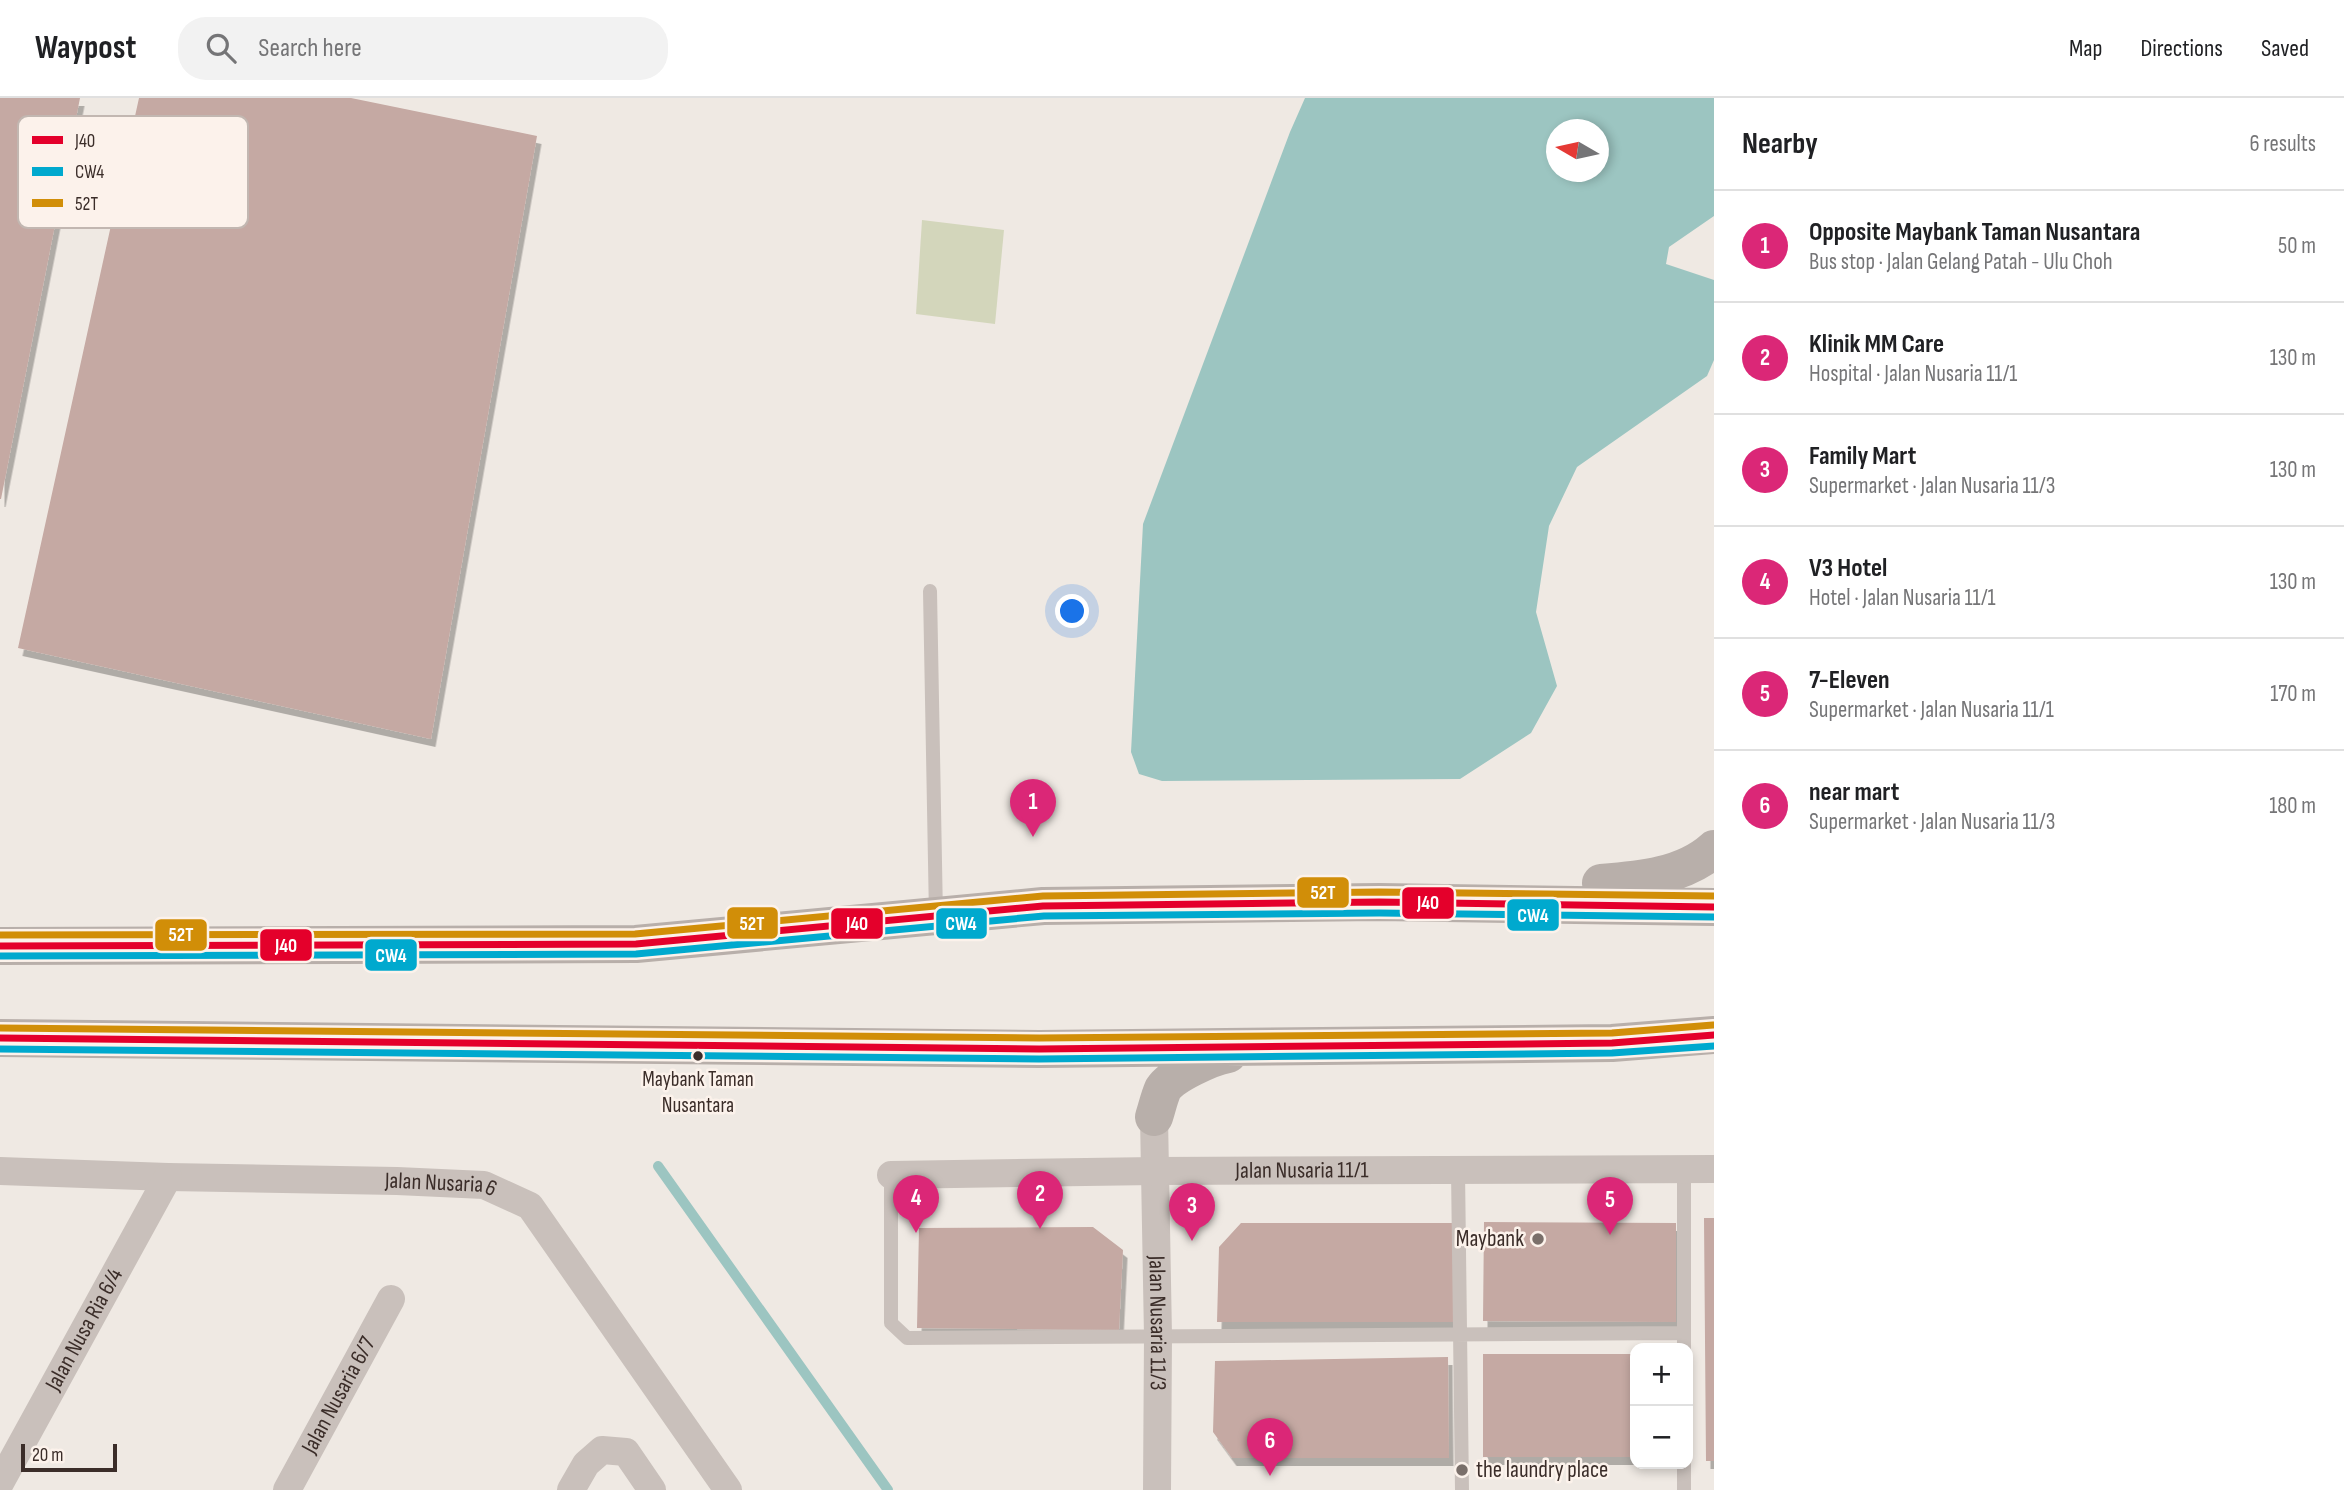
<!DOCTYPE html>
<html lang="en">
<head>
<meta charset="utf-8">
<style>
	:root { --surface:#fff; --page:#f2f2f2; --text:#202124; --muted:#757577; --line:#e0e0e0; --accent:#db2777 }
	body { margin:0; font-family:"Sofia Sans Condensed",sans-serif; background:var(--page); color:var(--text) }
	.controls { position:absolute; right:21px; bottom:21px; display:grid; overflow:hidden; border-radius:14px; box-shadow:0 4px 10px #0003 }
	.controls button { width:63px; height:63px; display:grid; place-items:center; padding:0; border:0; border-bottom:2px solid var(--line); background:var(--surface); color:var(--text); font:35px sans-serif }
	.compass { position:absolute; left:1546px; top:21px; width:63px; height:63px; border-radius:50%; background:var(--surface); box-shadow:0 4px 10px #0003; rotate:279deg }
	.scale { position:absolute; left:21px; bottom:18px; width:96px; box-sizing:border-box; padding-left:7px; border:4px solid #3b2d29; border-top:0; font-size:19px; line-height:24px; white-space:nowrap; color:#3b2d29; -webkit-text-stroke:5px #fcf2eb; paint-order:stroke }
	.you { position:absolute; left:1073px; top:514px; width:24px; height:24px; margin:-18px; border:5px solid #fff; border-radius:50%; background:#1a73e8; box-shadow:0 0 0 10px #1a73e833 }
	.badge { display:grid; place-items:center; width:46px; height:46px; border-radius:50%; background:var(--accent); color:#fff; font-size:23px; font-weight:700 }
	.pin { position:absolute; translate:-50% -58px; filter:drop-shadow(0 2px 4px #0008) }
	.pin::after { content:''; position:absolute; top:37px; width:24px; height:21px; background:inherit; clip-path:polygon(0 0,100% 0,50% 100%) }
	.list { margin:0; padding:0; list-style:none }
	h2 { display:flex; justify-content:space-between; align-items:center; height:91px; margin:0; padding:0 28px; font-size:30px }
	h2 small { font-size:23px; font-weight:400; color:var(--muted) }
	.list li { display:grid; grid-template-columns:46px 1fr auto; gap:21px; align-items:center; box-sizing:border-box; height:112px; padding:0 28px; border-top:2px solid var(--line) }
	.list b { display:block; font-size:26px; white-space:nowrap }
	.list p { margin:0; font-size:23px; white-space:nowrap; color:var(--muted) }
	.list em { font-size:23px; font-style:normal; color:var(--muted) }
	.icon { flex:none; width:38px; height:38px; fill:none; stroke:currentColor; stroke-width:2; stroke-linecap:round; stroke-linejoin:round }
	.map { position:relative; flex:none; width:1714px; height:1392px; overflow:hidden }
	header { display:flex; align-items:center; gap:42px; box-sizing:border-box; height:98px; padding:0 35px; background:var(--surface); border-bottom:2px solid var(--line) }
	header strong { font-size:33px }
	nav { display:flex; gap:38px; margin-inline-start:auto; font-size:24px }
	.search { width:490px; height:63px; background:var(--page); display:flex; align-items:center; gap:18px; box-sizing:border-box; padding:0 24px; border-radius:28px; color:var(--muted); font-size:26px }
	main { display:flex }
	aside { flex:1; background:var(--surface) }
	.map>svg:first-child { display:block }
</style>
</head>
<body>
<header>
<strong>Waypost</strong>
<div class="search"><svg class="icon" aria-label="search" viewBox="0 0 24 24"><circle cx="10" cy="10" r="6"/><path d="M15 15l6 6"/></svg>Search here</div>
<nav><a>Map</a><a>Directions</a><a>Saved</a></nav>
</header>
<main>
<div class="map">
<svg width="1714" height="1392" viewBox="0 0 1714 1392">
	<defs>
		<filter id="shadow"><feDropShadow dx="4.5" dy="8" stdDeviation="0" flood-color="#0004"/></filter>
	</defs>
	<rect width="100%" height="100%" fill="#efe9e3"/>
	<path fill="#d3d6bb" d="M922 122 1004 132 995 226 916 216Z"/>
	<path fill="#9cc5c1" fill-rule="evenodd" d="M1305 0H1714V118L1669 149 1666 166 1714 182V262L1707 278 1577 369 1549 428 1536 514 1557 588 1531 635 1460 681 1162 683 1139 676 1131 654 1143 426 1290 34ZM1556 32H1598V74H1556Z"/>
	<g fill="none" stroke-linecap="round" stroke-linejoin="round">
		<path stroke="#9cc5c1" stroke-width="10" d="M658 1068 888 1392"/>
	</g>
	<path fill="#c5a9a3" filter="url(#shadow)" d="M0 0H80L1 401H0Z
		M139 0H351L537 38 431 641 18 550Z
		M1704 1120H1714V1363H1706Z
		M1484 1124 1676 1125V1224L1483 1223Z
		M1241 1125H1456L1453 1224H1217L1219 1149Z
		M1093 1129 1123 1152 1119 1232 917 1230 919 1130Z
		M1483 1256H1635V1359H1483Z
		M1448 1259 1449 1360H1232L1213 1334 1215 1263Z"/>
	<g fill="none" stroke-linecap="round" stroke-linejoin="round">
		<path stroke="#c9c0bb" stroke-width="14" d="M930 493 936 818
			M1684 1071V1250
			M1458 1072 1462 1392
			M891 1077V1225L907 1240 1684 1235
			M1684 1392V1366"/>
		<g stroke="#c9c0bb" stroke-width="28">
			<path id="s1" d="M1154 1019 1158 1238 1157 1392"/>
			<path id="s2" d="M0 1073 168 1079 397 1083 484 1087 530 1108 728 1392"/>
			<path id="s3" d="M891 1077 1155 1073 1714 1071"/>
			<path id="s4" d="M0 1385 168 1079"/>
			<path id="s5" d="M287 1392 391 1201"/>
			<path d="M571 1392 586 1366 602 1352 626 1354 652 1392"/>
		</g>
		<path stroke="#b8afaa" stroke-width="38" d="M1601 785C1640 782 1684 778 1714 751
			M0 848 636 846 1043 808 1379 804 1714 809
			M0 940 1039 951 1612 945 1714 937
			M1154 1019C1157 1010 1159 1000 1163 991 1172 977 1211 959 1228 956"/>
		<g stroke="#fcf2eb" stroke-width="12">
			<path id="bus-1" d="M0 848 636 846 1043 808 1379 804 1714 809
				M0 940 1039 951 1612 945 1714 937"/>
		</g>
		<g stroke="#fcf2eb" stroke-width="12">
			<path id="bus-2" d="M0 858 636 856 1044 818 1379 815 1714 819
				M0 951 1039 961 1612 955 1714 948"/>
		</g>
		<g stroke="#fcf2eb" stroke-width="12">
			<path id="bus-3" d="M0 837 635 836 1043 798 1379 794 1714 798
				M0 930 1039 940 1612 935 1713 927"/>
		</g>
		<use href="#bus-1" stroke="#e4002b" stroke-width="7"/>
		<use href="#bus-2" stroke="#00a9ce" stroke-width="7"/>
		<use href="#bus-3" stroke="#d18e08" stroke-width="7"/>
	</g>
	<circle fill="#3b2d29" stroke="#fcf2eb" stroke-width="2.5" cx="698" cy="958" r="6"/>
	<g fill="#7a6f6a" stroke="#fcf2eb" stroke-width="2.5">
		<circle cx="1538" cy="1141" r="7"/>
		<circle cx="1462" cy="1372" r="7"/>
	</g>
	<g text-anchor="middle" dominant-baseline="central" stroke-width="5" stroke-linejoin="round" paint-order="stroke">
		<g font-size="21" fill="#3b2d29" stroke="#fcf2eb">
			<text x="698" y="981">Maybank Taman<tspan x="698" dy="26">Nusantara</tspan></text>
		</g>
		<g font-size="23" fill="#3b2d29" stroke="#fcf2eb">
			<text stroke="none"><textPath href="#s3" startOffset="411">Jalan Nusaria 11/1</textPath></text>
			<text stroke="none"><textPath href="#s2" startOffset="441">Jalan Nusaria 6</textPath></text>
			<text stroke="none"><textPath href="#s1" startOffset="206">Jalan Nusaria 11/3</textPath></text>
			<text stroke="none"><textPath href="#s4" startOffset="175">Jalan Nusa Ria 6/4</textPath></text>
			<text stroke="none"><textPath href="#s5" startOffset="108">Jalan Nusaria 6/7</textPath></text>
		</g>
		<g font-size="23" fill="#3b2d29" stroke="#fcf2eb" text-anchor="end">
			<text x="1524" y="1141">Maybank</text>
			<text x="1476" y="1372" text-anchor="start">the laundry place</text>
		</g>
	</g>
	<rect x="18" y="18" width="230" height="112" rx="10" fill="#fcf2eb" stroke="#c2b7b1" stroke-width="2"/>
	<rect x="32" y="38" width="31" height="8" fill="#e4002b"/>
	<rect x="32" y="69" width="31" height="9" fill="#00a9ce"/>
	<rect x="32" y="101" width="31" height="8" fill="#d18e08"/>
	<g font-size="19" fill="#3b2d29">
		<text x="75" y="49">J40</text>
		<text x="75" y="80">CW4</text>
		<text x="75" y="112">52T</text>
	</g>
	<g stroke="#fcf2eb" stroke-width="2.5">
		<rect x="1296" y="778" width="54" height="33" rx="7" fill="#d18e08"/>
		<rect x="1401" y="788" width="54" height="34" rx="7" fill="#e4002b"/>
		<rect x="1506" y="800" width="54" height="34" rx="7" fill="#00a9ce"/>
		<rect x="726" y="808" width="53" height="34" rx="7" fill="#d18e08"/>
		<rect x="830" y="809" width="54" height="33" rx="7" fill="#e4002b"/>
		<rect x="935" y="809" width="53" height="33" rx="7" fill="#00a9ce"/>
		<rect x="154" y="820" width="54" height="34" rx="7" fill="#d18e08"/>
		<rect x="259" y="830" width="54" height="34" rx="7" fill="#e4002b"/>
		<rect x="364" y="840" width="54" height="34" rx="7" fill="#00a9ce"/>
	</g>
	<g font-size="19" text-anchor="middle" font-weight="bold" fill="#fff">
		<text x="1323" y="801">52T</text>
		<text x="1428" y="811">J40</text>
		<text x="1533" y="824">CW4</text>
		<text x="752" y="832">52T</text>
		<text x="857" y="832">J40</text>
		<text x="961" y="832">CW4</text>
		<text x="181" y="843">52T</text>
		<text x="286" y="854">J40</text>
		<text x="391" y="864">CW4</text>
	</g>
</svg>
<div class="controls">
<button>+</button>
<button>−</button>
</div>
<svg class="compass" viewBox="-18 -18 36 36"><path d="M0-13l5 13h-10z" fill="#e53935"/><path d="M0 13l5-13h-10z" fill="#757577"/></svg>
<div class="scale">20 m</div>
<div class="you"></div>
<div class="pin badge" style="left:1033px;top:739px">1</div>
<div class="pin badge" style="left:1040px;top:1131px">2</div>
<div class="pin badge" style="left:1192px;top:1143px">3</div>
<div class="pin badge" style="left:916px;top:1135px">4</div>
<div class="pin badge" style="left:1610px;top:1137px">5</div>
<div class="pin badge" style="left:1270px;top:1378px">6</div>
</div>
<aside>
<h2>Nearby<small>6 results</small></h2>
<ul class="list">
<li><span class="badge">1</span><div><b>Opposite Maybank Taman Nusantara</b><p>Bus stop · Jalan Gelang Patah - Ulu Choh</p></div><em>50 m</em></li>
<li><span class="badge">2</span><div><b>Klinik MM Care</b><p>Hospital · Jalan Nusaria 11/1</p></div><em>130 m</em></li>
<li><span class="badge">3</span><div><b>Family Mart</b><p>Supermarket · Jalan Nusaria 11/3</p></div><em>130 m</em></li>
<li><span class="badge">4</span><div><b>V3 Hotel</b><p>Hotel · Jalan Nusaria 11/1</p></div><em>130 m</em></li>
<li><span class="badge">5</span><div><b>7-Eleven</b><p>Supermarket · Jalan Nusaria 11/1</p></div><em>170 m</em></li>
<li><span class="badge">6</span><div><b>near mart</b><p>Supermarket · Jalan Nusaria 11/3</p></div><em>180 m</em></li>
</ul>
</aside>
</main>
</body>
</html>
